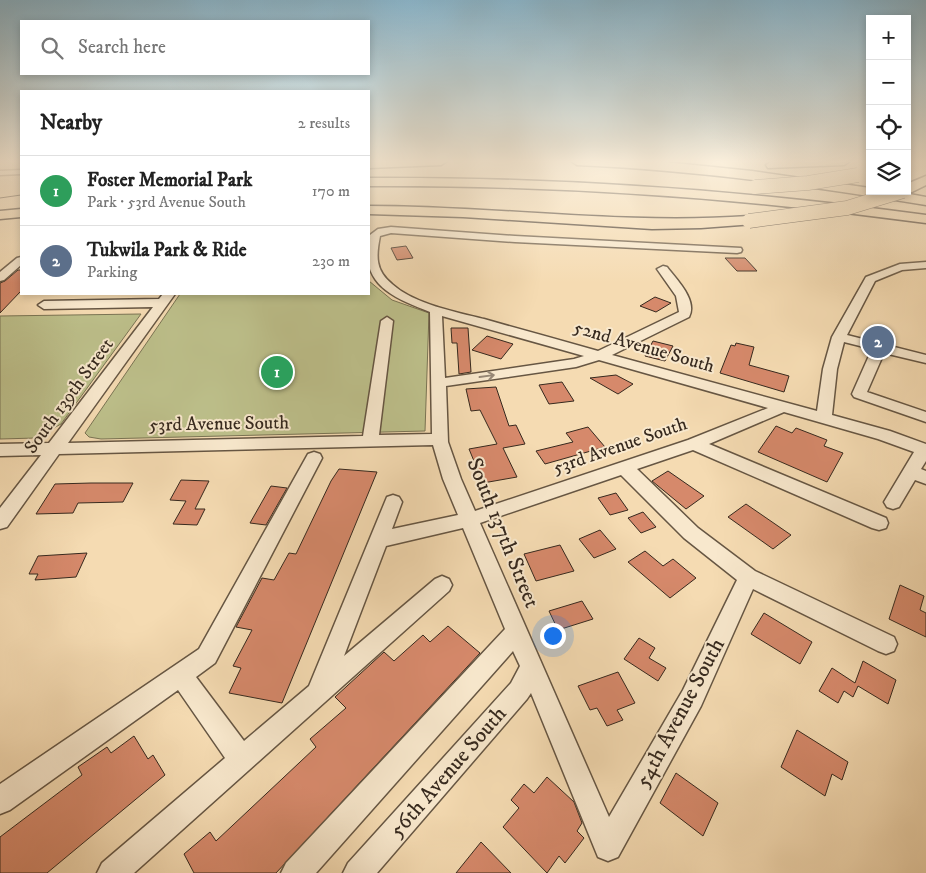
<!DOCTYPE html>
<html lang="en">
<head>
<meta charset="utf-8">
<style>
	:root { --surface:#fff; --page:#f6f6f6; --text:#222; --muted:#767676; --line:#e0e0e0; --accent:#8f2418 }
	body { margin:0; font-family:"IM FELL DW Pica",serif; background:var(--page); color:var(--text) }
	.controls { position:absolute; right:15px; top:15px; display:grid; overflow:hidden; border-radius:0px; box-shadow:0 2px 8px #0003 }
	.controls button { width:45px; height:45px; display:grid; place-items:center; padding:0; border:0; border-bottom:1px solid var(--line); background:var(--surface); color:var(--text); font:25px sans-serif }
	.you { position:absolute; left:552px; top:635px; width:18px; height:18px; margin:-12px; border:4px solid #fff; border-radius:50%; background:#1a73e8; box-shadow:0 0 0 8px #1a73e833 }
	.badge { display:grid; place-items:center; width:32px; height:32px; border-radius:50%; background:var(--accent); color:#fff; font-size:16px; font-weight:700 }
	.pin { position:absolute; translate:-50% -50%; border:2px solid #fff; box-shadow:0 1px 5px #0006 }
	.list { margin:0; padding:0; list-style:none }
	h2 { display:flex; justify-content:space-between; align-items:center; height:65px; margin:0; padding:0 20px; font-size:21px }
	h2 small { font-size:16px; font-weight:400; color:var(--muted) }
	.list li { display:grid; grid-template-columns:32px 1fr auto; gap:15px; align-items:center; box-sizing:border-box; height:70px; padding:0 20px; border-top:1px solid var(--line) }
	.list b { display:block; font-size:19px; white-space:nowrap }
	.list p { margin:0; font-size:16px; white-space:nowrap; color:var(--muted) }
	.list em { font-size:16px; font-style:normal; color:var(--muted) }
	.icon { flex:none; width:28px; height:28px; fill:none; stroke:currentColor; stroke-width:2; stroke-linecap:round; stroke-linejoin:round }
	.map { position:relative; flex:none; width:926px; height:873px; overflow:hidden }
	.search { position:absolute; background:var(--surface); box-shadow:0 2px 8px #0003; left:20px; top:20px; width:350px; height:55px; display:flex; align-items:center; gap:12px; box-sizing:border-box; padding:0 18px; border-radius:0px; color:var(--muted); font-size:19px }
	.panel { position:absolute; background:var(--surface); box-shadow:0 2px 8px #0003; left:20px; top:90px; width:350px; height:205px; border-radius:0px }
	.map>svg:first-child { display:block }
</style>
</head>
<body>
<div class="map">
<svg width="926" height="873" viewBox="0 0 926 873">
	<rect width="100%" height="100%" fill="#f5dbb2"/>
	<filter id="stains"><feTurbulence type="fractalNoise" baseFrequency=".004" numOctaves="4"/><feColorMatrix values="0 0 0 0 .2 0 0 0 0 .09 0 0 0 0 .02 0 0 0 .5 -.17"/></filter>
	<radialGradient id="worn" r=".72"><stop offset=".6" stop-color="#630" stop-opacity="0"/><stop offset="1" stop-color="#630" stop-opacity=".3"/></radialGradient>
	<path fill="#bdc08b" stroke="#7a7454" d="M369 281 392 300 429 313 425 431 101 439 89 437 85 433 180 294H369Z
		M141 314 61 424 36 438 0 439V316Z"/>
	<path fill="#d6896b" stroke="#36291e" d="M406 246 413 258 397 260 391 248Z
		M725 258H745L757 271H737Z
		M18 270H21V291L0 313V283L5 281Z
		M655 297 671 303 656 312 640 306Z
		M451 328H468L471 372 459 374 457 343H452Z
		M487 336 513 344 501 359 472 350Z
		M653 341 673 346 665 361 645 356Z
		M736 343 754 347 749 365 789 376 784 392 720 373 731 345 735 346Z
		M616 375 633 384 618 394 590 378Z
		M562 382 574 401 549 404 539 385Z
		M496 387 509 426 516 425 525 444 503 448 517 477 483 483 469 449 497 444 480 410 471 411 466 389Z
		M776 426 792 433 796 428 827 440 824 446 843 453 827 482 758 452Z
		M588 427 605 447 545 464 536 451 573 442 566 433Z
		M339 469 377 472 282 703 229 693 241 668 233 666 252 630 236 627 262 578 274 580 289 553 296 554 331 481Z
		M668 471 704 496 686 509 652 481Z
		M181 480 209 481 195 509H205L197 525 173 524 186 501 170 500Z
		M91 483H133L123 502 78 503 73 513 36 514 55 484Z
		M271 486 287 488 266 525 250 523Z
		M616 493 628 510 610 515 598 498Z
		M746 504 791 535 773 549 728 517Z
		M643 512 656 527 641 533 628 518Z
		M600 530 616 549 594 558 579 539Z
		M560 545 574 571 536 581 524 554Z
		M645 551 663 566 673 559 696 578 670 598 628 562Z
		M87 553 76 577 35 580 38 574H29L38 556Z
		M900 585 924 596 920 610 926 613V637L889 619Z
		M582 601 593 619 558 630 549 611Z
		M764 613 812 642 800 664 751 634Z
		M448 626 480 653 276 873H194L184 854 210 832 216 841 316 747 310 739 346 708 335 697 384 652 394 661 423 635 430 642Z
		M639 638 655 648 649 658 666 668 658 681 624 659Z
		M863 661 896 680 888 704 858 686 853 697 844 691 838 703 819 691 832 668 855 683Z
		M618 672 635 703 617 710 623 720 607 726 597 708 590 710 578 686Z
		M797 730 848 762 842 780 832 774 825 796 781 767Z
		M134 736 148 759 153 755 165 775 47 873H0V837L82 775 78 767 107 747 111 753Z
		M676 773 718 803 703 836 660 803Z
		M547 777 574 802 582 823 577 831 584 838 565 863 559 856 547 873 503 827 519 808 511 800 524 784 534 793Z
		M481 842 511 873H456Z"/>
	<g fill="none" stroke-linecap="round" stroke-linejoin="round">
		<g stroke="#665643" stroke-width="3">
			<path id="minor" d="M21 170V174L0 175V171Z
				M391 227 515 236 741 248 742 250 741 252 737 253 515 242 391 233 380 236C376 256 375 270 392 284 414 304 456 312 484 319 522 330 560 340 598 351L679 312 676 296 657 269 663 266 667 267C676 279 698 300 689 317L612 355 817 411 823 369 832 337 866 277 900 264 926 262V268L902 270 875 281 847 335 926 355V363L884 353 867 392 926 412V422L854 397 852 394 872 349 844 342 837 369 832 415 890 431 926 444V461L921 469 926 471V484L915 480 899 507 893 509 887 507 884 502 914 452 878 439 784 412 709 444 886 518 888 523 886 528 879 530 872 528 693 450 637 469 698 528 755 571 894 637 897 644 894 651 886 654 878 651 753 589 701 706 618 857 608 861 598 857 531 693 527 699 377 873H343L348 863 511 683 520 666 513 651 316 873H281L286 863 505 629 463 528 386 546 344 656 435 579 442 576 449 579 452 585 449 591 134 873H97L102 863 225 758 178 690 10 810 0 814V784L199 649 308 454 314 452 320 454 322 458 215 663 196 677 244 741 309 686 387 497 393 495 399 497 402 502 392 529 458 515 443 479 433 445 59 454 7 527 0 529V508L41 455 0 456V444L49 443 153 307 44 309 38 305 44 301 159 299 163 294H175L68 443 363 436 381 321 387 317 393 321 379 435 432 434 430 312C392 297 358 284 370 235L378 229ZM442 316 584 356 574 359 445 378ZM599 360 768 408 688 440 475 511 461 479 448 442 446 386 576 367ZM621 475 684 538 737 580 683 690 609 817 480 523Z
				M21 257V265L4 280 0 281V272L17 258Z"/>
		</g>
		<g stroke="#36291e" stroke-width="3">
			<path id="highway" d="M369 161H447L441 165 369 168Z
				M571 161 665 162 752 171 870 188V191H893L926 197V205C810 186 694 170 577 165Z
				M772 161H850L844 165 768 168 766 165Z
				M926 176V185L912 192 902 191H907V184Z
				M369 178C555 177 742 190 926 215V223C743 198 553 185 369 186Z
				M369 206C496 206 622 225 749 216L754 218 757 221 754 224 701 228 652 229 463 217 369 214Z
				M21 209V217L0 219V211Z"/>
		</g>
		<use href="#minor" fill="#f8e8cd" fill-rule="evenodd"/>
		<use href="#highway" fill="#f5dbb2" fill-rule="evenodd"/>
		<path stroke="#36291e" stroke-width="1" d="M0 198 21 195"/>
		<g stroke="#36291e" stroke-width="15" stroke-linecap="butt">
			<path id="highway-bridge" d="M755 187 808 183 858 175
				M749 221 847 208 903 191"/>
		</g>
		<use href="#highway-bridge" stroke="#f5dbb2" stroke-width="14"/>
	</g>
	<defs><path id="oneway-shaft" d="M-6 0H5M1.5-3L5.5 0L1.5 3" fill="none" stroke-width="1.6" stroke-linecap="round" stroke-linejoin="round" transform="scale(1.25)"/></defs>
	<use stroke="#978876" href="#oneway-shaft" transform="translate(487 376) rotate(-8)"/>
	<linearGradient id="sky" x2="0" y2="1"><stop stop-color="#8ab7ce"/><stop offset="0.57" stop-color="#faefdc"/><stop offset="1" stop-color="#faefdc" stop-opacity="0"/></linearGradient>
	<rect width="926" height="283" fill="url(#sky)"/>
	<g text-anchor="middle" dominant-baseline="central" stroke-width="4" stroke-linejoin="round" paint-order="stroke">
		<g font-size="19" fill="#36291e" stroke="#f8e8cd">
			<text transform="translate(644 347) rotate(16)">52nd Avenue South</text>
			<text transform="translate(69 396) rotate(-54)">South 139th Street</text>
			<text transform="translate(219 424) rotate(-1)">53rd Avenue South</text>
			<text transform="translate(620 446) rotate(-19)">53rd Avenue South</text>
		</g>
		<g font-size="22" fill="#36291e" stroke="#f8e8cd">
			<text transform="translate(503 533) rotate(68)">South 137th Street</text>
			<text transform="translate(680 713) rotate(-62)">54th Avenue South</text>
			<text transform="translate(448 772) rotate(-49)">56th Avenue South</text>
		</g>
	</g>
	<rect width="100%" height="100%" filter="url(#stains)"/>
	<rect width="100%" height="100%" fill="url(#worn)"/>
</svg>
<div class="controls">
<button>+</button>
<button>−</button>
<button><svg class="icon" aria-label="locate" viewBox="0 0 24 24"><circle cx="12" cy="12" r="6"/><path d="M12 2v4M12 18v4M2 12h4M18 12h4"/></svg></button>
<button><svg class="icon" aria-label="layers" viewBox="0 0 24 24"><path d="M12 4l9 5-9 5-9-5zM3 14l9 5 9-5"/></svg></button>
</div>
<div class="you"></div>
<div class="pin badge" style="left:277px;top:372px;background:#2e9e5b">1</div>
<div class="pin badge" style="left:878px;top:342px;background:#5c6f8a">2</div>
<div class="search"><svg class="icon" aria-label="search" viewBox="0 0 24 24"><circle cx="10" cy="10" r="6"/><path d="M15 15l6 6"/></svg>Search here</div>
<section class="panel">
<h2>Nearby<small>2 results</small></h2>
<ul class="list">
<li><span class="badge" style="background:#2e9e5b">1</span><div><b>Foster Memorial Park</b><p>Park · 53rd Avenue South</p></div><em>170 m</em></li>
<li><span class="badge" style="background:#5c6f8a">2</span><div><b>Tukwila Park &amp; Ride</b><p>Parking</p></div><em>230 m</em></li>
</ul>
</section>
</div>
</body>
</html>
